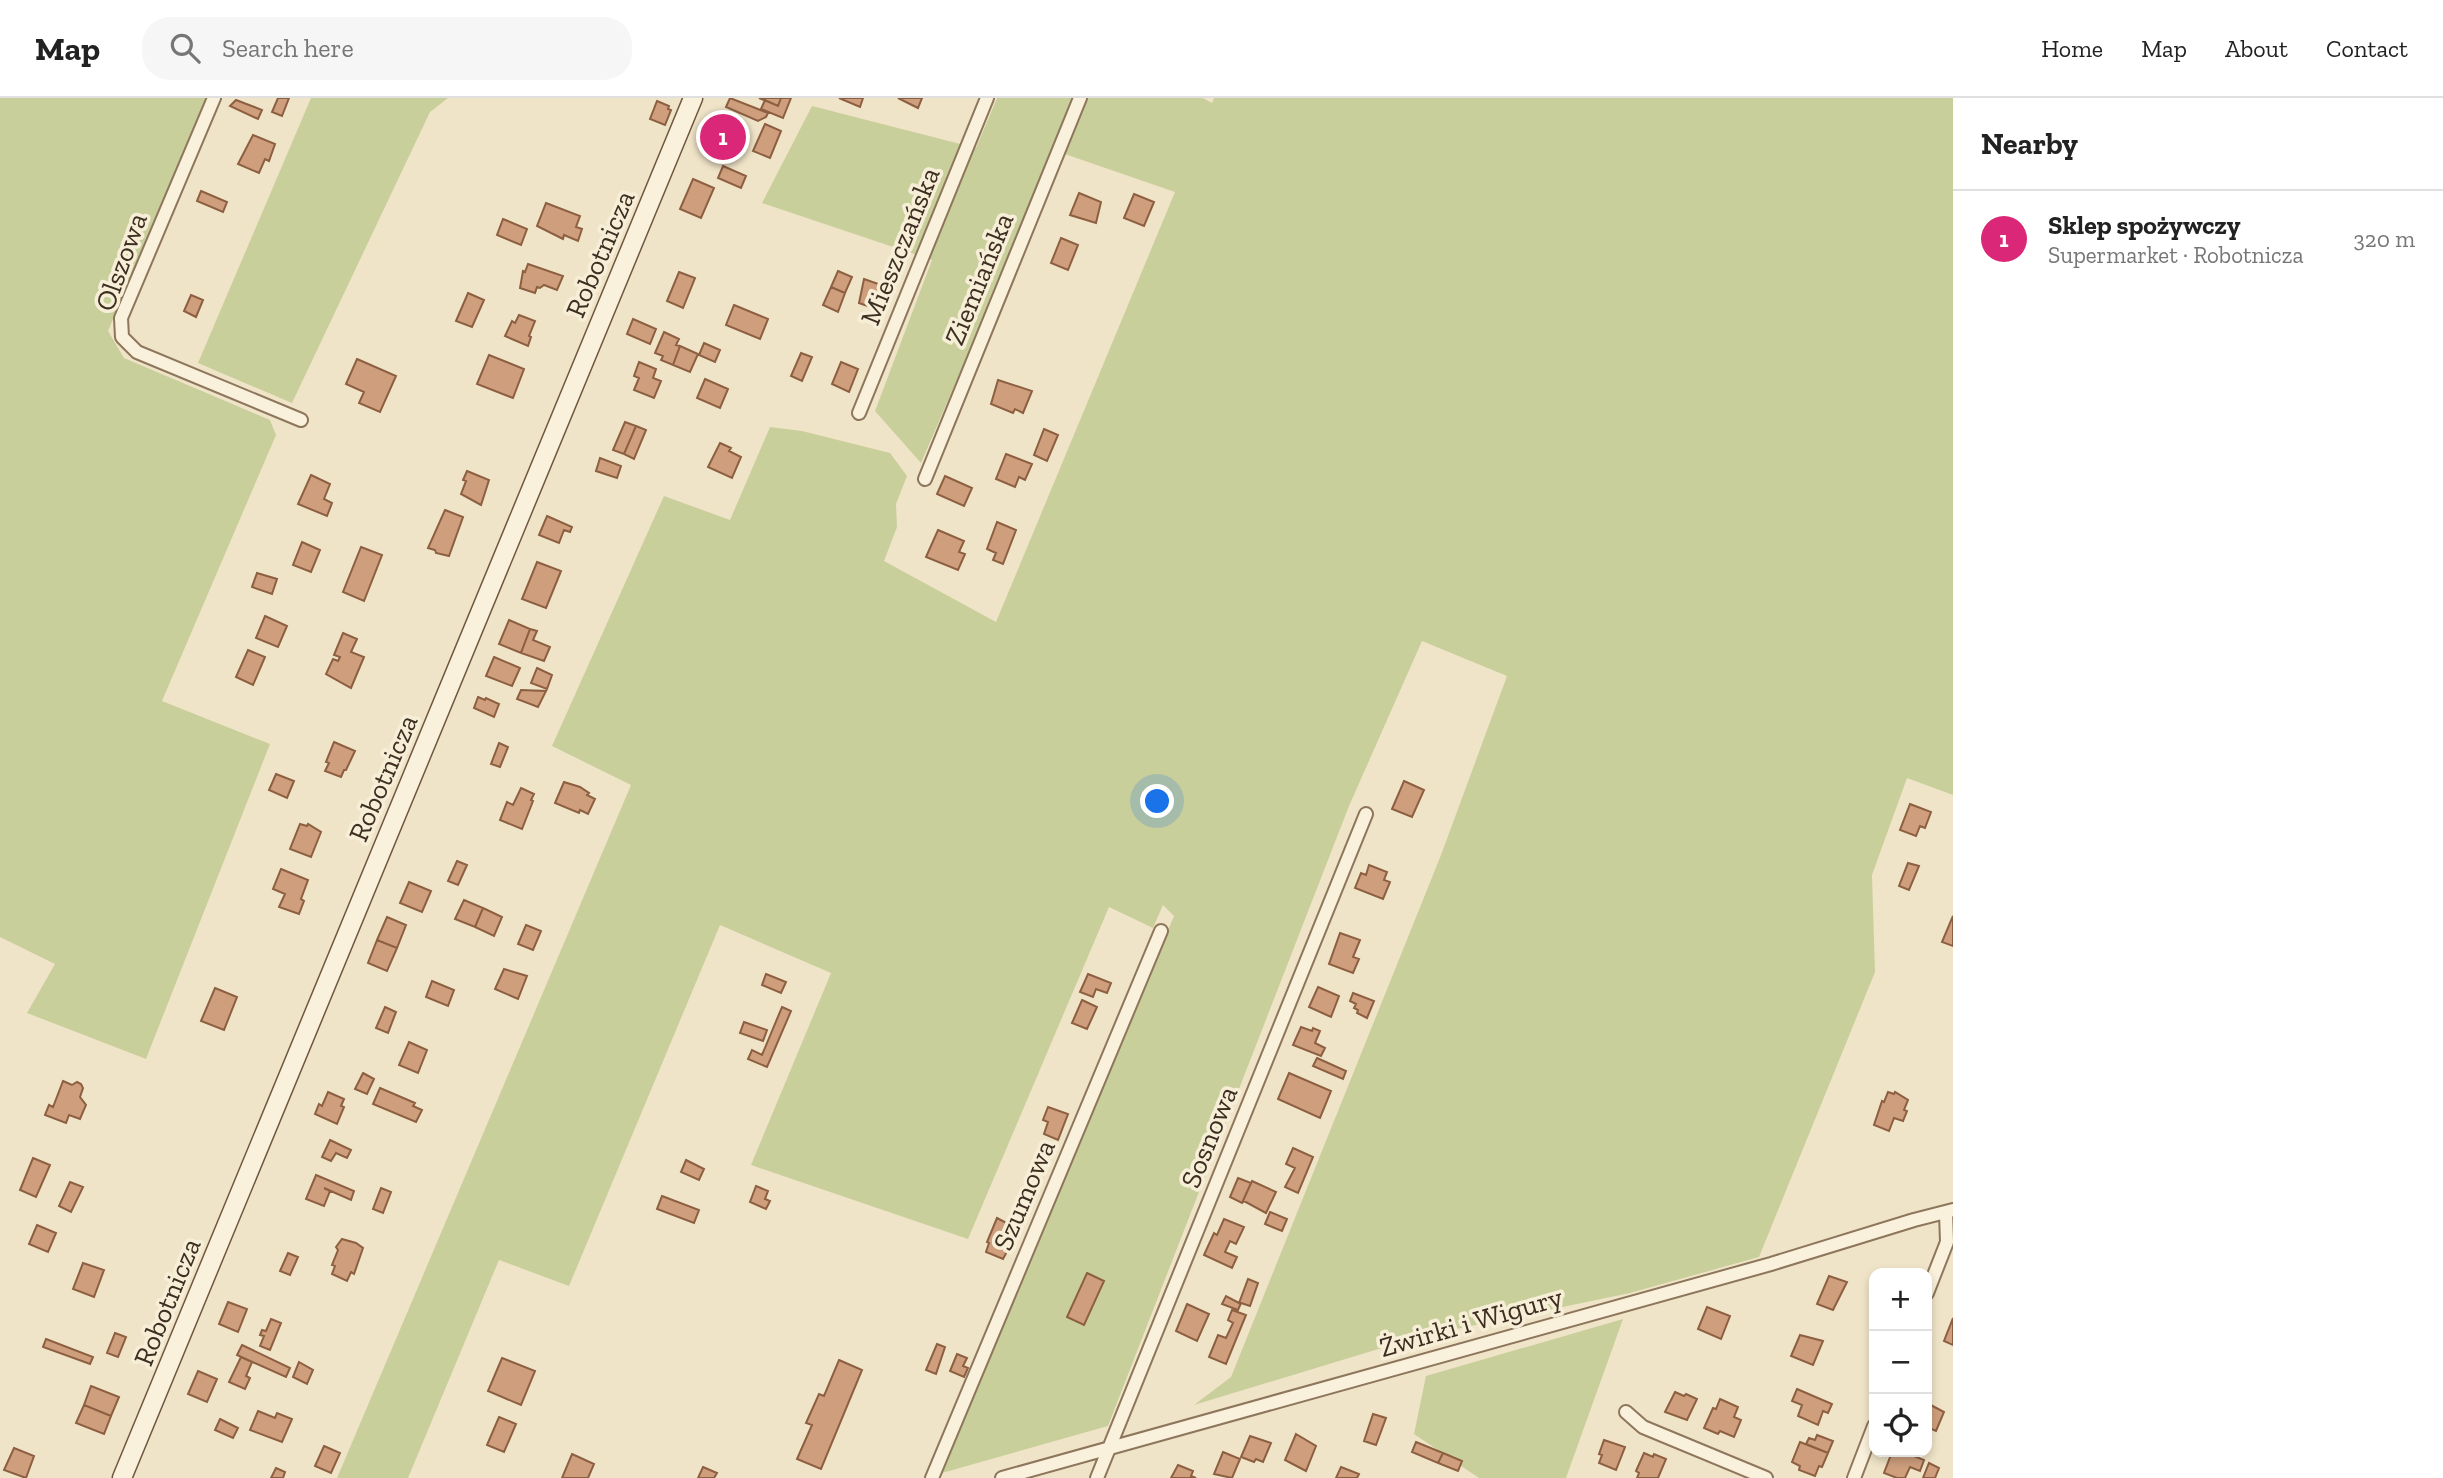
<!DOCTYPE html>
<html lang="en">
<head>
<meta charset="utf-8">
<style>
	:root { --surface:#fff; --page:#f6f6f6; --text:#222; --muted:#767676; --line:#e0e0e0; --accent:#db2777 }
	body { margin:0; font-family:"Zilla Slab",serif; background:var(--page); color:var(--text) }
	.controls { position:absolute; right:21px; bottom:21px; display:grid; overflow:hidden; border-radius:14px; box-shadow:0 4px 10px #0003 }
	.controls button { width:63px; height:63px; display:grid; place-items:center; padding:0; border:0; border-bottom:2px solid var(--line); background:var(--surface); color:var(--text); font:35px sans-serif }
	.you { position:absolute; left:1158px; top:704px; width:24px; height:24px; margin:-18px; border:5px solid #fff; border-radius:50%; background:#1a73e8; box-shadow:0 0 0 10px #1a73e833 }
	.badge { display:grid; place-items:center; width:46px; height:46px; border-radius:50%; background:var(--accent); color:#fff; font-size:23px; font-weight:700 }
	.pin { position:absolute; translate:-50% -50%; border:4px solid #fff; box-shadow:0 2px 7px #0006 }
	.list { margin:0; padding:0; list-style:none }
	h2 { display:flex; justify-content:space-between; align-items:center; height:91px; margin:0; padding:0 28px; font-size:30px }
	h2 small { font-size:23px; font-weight:400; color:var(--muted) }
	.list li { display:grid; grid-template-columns:46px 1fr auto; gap:21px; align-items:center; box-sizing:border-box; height:98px; padding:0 28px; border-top:2px solid var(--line) }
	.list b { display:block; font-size:26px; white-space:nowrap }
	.list p { margin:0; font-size:23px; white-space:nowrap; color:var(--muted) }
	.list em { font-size:23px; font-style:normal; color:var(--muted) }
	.icon { flex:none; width:38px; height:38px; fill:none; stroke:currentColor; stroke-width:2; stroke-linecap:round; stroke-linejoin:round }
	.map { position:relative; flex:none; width:1953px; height:1380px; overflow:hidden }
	header { display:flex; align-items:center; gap:42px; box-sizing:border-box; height:98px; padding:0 35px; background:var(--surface); border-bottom:2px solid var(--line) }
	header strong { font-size:33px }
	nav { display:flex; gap:38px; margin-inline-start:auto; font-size:24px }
	.search { width:490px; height:63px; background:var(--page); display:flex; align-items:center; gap:18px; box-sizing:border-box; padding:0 24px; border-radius:28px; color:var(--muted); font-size:26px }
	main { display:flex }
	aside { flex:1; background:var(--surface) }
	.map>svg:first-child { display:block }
</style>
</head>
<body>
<header>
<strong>Map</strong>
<div class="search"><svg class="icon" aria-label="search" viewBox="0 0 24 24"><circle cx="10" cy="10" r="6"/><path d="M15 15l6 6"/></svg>Search here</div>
<nav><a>Home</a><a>Map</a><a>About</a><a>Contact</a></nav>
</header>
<main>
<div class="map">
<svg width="1953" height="1380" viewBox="0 0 1953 1380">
	<rect width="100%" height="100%" fill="#f0e4c8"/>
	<path fill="#c9cf9b" d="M0 0H207L108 233 124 260 270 322 276 337 162 603 270 646 146 961 27 915 55 866 0 839Z
		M311 0H448L430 14 292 305 198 265Z
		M997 0H1203L1212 5 1214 0H1953V697L1907 680 1872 777 1875 874 1759 1159 1630 1195 1418 1239 1194 1307 1231 1279 1441 757 1507 578 1422 543 1349 708 1108 1328 942 1375 1174 818 1163 807 1153 830 1109 809 968 1141 751 1067 831 875 720 827 569 1188 499 1162 408 1380H337L631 687 552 648 664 398 730 422 770 329 802 333 890 355 907 378 896 406 897 429 884 463 996 524 1175 94 1056 53 921 365 875 313 932 162 762 105 812 8 976 50Z
		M1623 1221 1566 1380H1479L1414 1336 1426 1278Z"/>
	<path fill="#cf9f7d" stroke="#8d5f41" stroke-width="2" d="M278 0H289L282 18 272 14Z
		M730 0 768 15 766 19 758 23 726 9Z
		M759 0H781L778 8Z
		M781 0H791L783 20 761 11 765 2 778 8Z
		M839 0H863L860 9Z
		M898 0H922L918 10Z
		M236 2 262 12 258 21 230 8Z
		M657 3 669 8 668 11 671 12 665 27 650 21Z
		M718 19 737 27 727 52 708 44Z
		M765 26 781 33 770 60 753 53Z
		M253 37 275 46 269 63 265 61 259 75 238 66Z
		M723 68 746 78 741 90 718 80Z
		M693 81 714 90 701 120 680 111Z
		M201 93 227 104 223 114 197 103Z
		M1079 95 1101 104 1096 125 1070 117Z
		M1134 96 1154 104 1144 128 1124 120Z
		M546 105 580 118 576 129 582 131 578 143 564 137 563 141 537 128Z
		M503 121 527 131 521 147 497 137Z
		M1061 140 1078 147 1068 172 1051 165Z
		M528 166 563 178 557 192 544 187 540 190 537 189 535 195 520 190 523 173 525 174Z
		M838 173 852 179 845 195 831 189Z
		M679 174 695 180 683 210 667 203Z
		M864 181 887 189 879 212 859 205Z
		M831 189 845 195 838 214 823 207Z
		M468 195 484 202 472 229 456 223Z
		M191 197 203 202 196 219 184 213Z
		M734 207 768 221 760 241 726 227Z
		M519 217 535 223 529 238 531 239 528 248 505 238 512 223 515 225Z
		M633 221 656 231 650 246 627 236Z
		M664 234 679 241 676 247 680 248 673 267 661 262 663 258 655 255Z
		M704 245 720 252 715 264 699 257Z
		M680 248 698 256 690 274 673 267Z
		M801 255 812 259 802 283 791 278Z
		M489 257 524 271 513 300 477 286Z
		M357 261 396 278 380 314 359 305 364 294 346 286Z
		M639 264 656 271 653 280 661 283 654 300 634 292 639 280 634 278Z
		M841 264 858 271 849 294 832 286Z
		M705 281 728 291 720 310 697 300Z
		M998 282 1032 293 1023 315 1015 311 1013 315 991 306Z
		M625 324 636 328 624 356 613 352Z
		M636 328 646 332 634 361 624 356Z
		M1044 331 1058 337 1047 363 1034 357Z
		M720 345 731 350 729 353 741 359 732 380 708 369Z
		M1006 356 1032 366 1025 382 1019 379 1015 389 996 381Z
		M600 360 621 368 617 380 596 373Z
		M467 373 489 382 481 407 461 396 466 383 463 382Z
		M311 377 330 386 324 401 332 405 327 418 298 406Z
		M945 378 972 390 964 408 937 396Z
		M445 412 463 419 449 458 436 455 435 452 428 450Z
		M547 418 572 429 570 434 564 432 559 445 539 437Z
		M997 424 1016 432 1003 466 993 462 996 455 987 451Z
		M938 432 964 443 959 454 965 456 958 472 926 459Z
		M302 444 320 452 311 474 293 467Z
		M361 449 382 457 364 503 343 494Z
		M537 464 561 473 546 510 522 501Z
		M257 475 277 481 272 496 252 489Z
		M265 518 287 528 278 549 256 540Z
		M509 522 530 531 521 555 499 546Z
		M530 531 537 533 533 542 550 549 544 563 521 555Z
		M343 535 357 541 351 554 364 559 351 590 326 576 333 561 338 563 340 559 334 557Z
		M248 552 265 559 253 587 236 579Z
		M494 559 520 570 512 588 486 578Z
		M537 570 552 577 547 591 531 585Z
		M521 592 546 593 538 609 517 601Z
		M478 599 485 602 486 600 499 606 494 619 474 610Z
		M334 644 355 653 346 672H344L341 679 325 673 329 665 326 664Z
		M499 645 508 649 500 669 491 666Z
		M276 676 294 683 287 700 269 692Z
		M1404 683 1424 692 1412 719 1392 711Z
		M564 684 580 689 589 695 587 697 595 701 588 716 580 712 579 715 555 705Z
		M521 690 534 696 531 702 533 703 522 731 500 722 507 704 513 707Z
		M1910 706 1931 714 1925 730 1920 728 1916 738 1900 732Z
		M300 726 307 728 308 726 321 734 311 759 290 751Z
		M457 763 467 767 458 787 448 783Z
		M1908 765 1919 768 1909 792 1899 788Z
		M1369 767 1387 774 1384 782 1390 784 1383 801 1355 790 1361 775 1366 777Z
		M281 771 308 782 301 801 304 803 299 816 279 809 285 796 273 791Z
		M409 784 431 793 422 814 400 805Z
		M464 802 483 810 475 829 455 821Z
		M483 810 502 819 494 838 475 829Z
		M1953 818V848L1942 844Z
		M387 819 406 827 397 850 377 842Z
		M526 827 541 833 533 852 518 846Z
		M1340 835 1360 842 1353 859 1359 861 1353 875 1329 866Z
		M377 842 397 850 387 873 368 865Z
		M504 871 527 878 518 901 495 891Z
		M766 876 786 884 781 895 762 887Z
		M1088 876 1111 885 1107 895 1096 891 1093 899 1080 894Z
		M432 883 454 892 448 908 426 899Z
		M1318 889 1339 898 1331 919 1309 909Z
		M215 890 237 899 224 932 201 923Z
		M1353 895 1374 903 1367 920 1357 915 1358 912 1354 910 1356 906 1350 903Z
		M1082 902 1097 909 1087 931 1072 925Z
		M385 909 396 914 388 935 376 930Z
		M782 909 791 913 767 969 748 961 752 952 762 957Z
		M744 924 767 932 763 943 740 935Z
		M1301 929 1312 933 1313 930 1320 933 1315 945 1325 950 1321 958 1293 947Z
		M409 944 427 952 418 975 399 967Z
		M1317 960 1346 973 1343 981 1313 968Z
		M363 975 374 981 367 996 355 991Z
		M1289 975 1331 993 1320 1020 1278 1001Z
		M63 983 72 987 77 984 81 986 83 990 80 999 86 1007 80 1021 69 1017 66 1025 45 1017 49 1007 53 1009Z
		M380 990 415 1005 413 1008 422 1012 416 1024 373 1006Z
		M328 994 344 1001 341 1008 344 1009 337 1026 315 1016 319 1006 322 1008Z
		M1888 994 1894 996 1895 994 1908 1002 1904 1012 1907 1013 1903 1023 1894 1020 1889 1033 1874 1027 1882 1003 1884 1004Z
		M1048 1009 1068 1016 1058 1042 1044 1036 1048 1024 1043 1022Z
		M330 1042 351 1052 347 1060 336 1055 331 1063 322 1059Z
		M1293 1050 1313 1059 1298 1095 1285 1089 1295 1070 1286 1066Z
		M33 1060 50 1067 36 1099 20 1092Z
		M686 1062 704 1071 699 1082 681 1074Z
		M316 1077 354 1093 351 1102 324 1090 330 1093 324 1108 306 1101Z
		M1238 1080 1251 1085 1242 1105 1230 1099Z
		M1252 1083 1276 1094 1266 1115 1244 1103 1242 1105Z
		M70 1084 83 1089 71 1114 59 1108Z
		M756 1088 768 1093 765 1101 770 1103 766 1111 750 1104Z
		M381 1090 391 1094 383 1115 373 1111Z
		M662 1098 699 1112 694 1125 657 1111Z
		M1270 1114 1287 1121 1282 1133 1265 1126Z
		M997 1120 1012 1128H1017L1019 1131 1003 1161 986 1154 989 1145 987 1144Z
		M1224 1121 1244 1129 1236 1146 1230 1143 1225 1154 1237 1159 1232 1170 1204 1157 1214 1135 1217 1137Z
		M37 1127 56 1135 48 1154 29 1146Z
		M342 1141 356 1145 363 1150 354 1176 351 1174 347 1183 332 1176 335 1168 332 1167 338 1152 336 1149Z
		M288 1155 298 1159 290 1177 280 1173Z
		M83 1165 104 1172 94 1199 73 1191Z
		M1087 1175 1104 1183 1084 1227 1067 1219Z
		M1829 1178 1847 1184 1833 1212 1817 1206Z
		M1248 1181 1258 1185 1250 1208 1241 1205 1238 1212 1222 1206 1226 1198 1239 1205Z
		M228 1204 247 1211 238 1234 219 1226Z
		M1187 1206 1209 1216 1197 1243 1176 1233Z
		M1707 1209 1730 1218 1721 1241 1698 1231Z
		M1232 1212 1246 1217 1226 1266 1209 1259 1218 1237 1226 1240 1233 1225 1228 1222Z
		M1953 1220V1247L1944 1243Z
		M271 1221 281 1225 270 1252 260 1248 264 1238 260 1237 262 1232 266 1233Z
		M115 1235 126 1239 118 1259 107 1255Z
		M1800 1237 1823 1243 1813 1267 1791 1258Z
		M46 1241 93 1259 90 1266 43 1249Z
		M937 1246 945 1249 936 1276 926 1272Z
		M242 1247 290 1270 286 1279 237 1257Z
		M957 1256 967 1260 963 1268 968 1270 964 1279 950 1273Z
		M241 1259 252 1264 246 1278 250 1280 245 1291 229 1284Z
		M502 1260 535 1273 521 1307 488 1293Z
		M839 1262 862 1272 821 1371 797 1361 812 1327 806 1325 819 1296 824 1298Z
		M299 1264 313 1272 307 1286 293 1279Z
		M198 1273 217 1281 207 1304 188 1296Z
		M91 1288 119 1299 111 1318 84 1307Z
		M1797 1291 1832 1306 1828 1315 1823 1313 1818 1327 1798 1318 1802 1307 1792 1303Z
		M1675 1294 1684 1298 1686 1296 1697 1301 1687 1322 1665 1314Z
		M1720 1301 1738 1309 1734 1319 1741 1322 1734 1339 1720 1333 1718 1336 1704 1330 1713 1310 1716 1311Z
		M1927 1305 1944 1314 1936 1333 1927 1329Z
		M84 1307 111 1318 104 1336 76 1325Z
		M258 1313 275 1320 277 1315 292 1321 282 1344 250 1332Z
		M1373 1316 1386 1320 1376 1347 1364 1343Z
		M499 1319 516 1326 504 1354 487 1347Z
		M220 1321 238 1330 233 1340 215 1332Z
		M1296 1336 1316 1348 1306 1373 1285 1362Z
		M1817 1337 1833 1343 1828 1355 1806 1346 1809 1340 1815 1342Z
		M1250 1338 1271 1345 1263 1364 1256 1361 1254 1364 1241 1359Z
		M1604 1342 1625 1349 1616 1372 1599 1365 1602 1357 1599 1356Z
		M1416 1344 1443 1355 1438 1365 1412 1354Z
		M1800 1344 1828 1355 1822 1369 1819 1368 1815 1378 1799 1372 1800 1368 1792 1364Z
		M324 1348 340 1355 331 1375 315 1368Z
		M14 1350 34 1358 26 1380 4 1372Z
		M1223 1354 1240 1361 1232 1380 1214 1376Z
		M1892 1354H1904L1924 1362 1920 1373 1910 1369 1905 1380H1897L1884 1375Z
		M1443 1355 1462 1363 1458 1373 1438 1365Z
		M1644 1355 1653 1359 1654 1356 1666 1361 1658 1380H1637L1639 1375 1636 1373Z
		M572 1356 594 1366 588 1380H562Z
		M1929 1365 1939 1370 1935 1380H1923Z
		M1178 1367 1193 1373 1191 1378 1196 1380H1171Z
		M703 1369 717 1375 714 1380H698Z
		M1341 1369 1359 1376 1357 1380H1336Z
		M276 1370 285 1374 283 1380H271Z"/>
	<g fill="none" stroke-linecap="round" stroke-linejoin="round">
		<g stroke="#8d765c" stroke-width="16">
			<path id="street" d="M214 0 121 220 122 239 137 254 301 322
				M859 315 987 0
				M925 381 1080 0
				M1927 1195 1947 1144 1946 1115
				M1626 1314 1643 1329 1766 1380
				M932 1380 1161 833
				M1002 1380 1771 1166 1914 1122 1953 1112
				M1097 1380 1366 716
				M1854 1380 1874 1328"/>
		</g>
		<g stroke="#6f573f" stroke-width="21">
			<path id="secondary" d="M122 1380 693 0"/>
		</g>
		<use href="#street" stroke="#faf1dc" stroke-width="12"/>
		<use href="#secondary" stroke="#faf1dc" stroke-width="18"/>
	</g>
	<g text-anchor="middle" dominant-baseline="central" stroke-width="7" stroke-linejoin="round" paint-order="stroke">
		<g font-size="28" fill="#3d2e20" stroke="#f7eed8">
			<text transform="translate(900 148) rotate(-68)">Mieszczańska</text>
			<text transform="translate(600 156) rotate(-67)">Robotnicza</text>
			<text transform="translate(121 164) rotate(-70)">Olszowa</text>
			<text transform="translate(979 181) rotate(-68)">Ziemiańska</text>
			<text transform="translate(383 680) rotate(-67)">Robotnicza</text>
			<text transform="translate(1209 1039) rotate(-68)">Sosnowa</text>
			<text transform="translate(1024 1097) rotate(-67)">Szumowa</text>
			<text transform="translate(167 1204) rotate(-68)">Robotnicza</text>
			<text transform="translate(1471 1224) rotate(-16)">Żwirki i Wigury</text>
		</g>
	</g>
</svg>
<div class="controls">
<button>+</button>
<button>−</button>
<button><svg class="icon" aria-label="locate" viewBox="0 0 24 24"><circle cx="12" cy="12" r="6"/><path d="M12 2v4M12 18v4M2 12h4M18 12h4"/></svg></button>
</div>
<div class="you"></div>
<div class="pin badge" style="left:723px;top:39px">1</div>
</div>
<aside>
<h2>Nearby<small></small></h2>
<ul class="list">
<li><span class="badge">1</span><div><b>Sklep spożywczy</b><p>Supermarket · Robotnicza</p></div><em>320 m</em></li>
</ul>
</aside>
</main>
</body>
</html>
